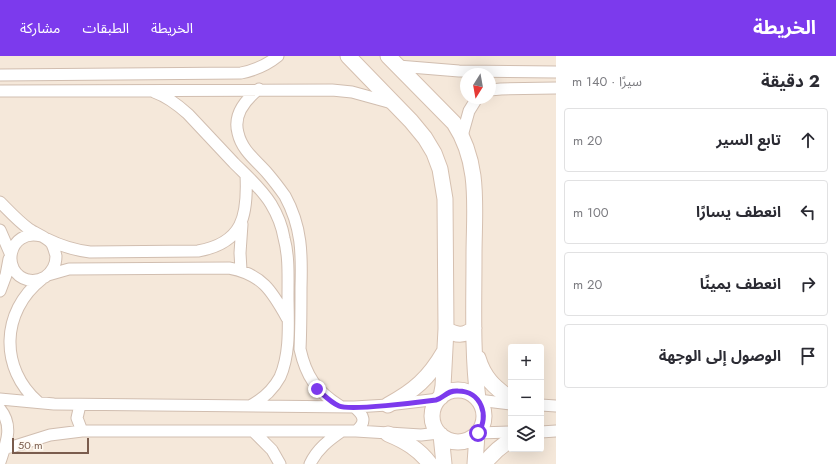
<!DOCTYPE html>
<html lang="ar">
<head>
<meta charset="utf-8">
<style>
	:root { --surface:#fff; --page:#f7f7f7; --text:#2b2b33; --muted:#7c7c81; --line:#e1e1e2; --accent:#7c3aed }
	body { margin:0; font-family:Jost,"Noto Sans Arabic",sans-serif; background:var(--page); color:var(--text); direction:rtl }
	.controls { position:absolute; right:12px; bottom:12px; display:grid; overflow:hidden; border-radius:4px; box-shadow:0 4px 16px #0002 }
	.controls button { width:36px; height:36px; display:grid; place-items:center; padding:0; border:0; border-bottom:1px solid var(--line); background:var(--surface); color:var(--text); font:20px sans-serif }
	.compass { position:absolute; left:460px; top:12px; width:36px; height:36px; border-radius:50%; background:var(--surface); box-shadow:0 4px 16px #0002; rotate:191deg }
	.scale { position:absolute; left:12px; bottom:10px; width:77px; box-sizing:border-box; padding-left:4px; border:2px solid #7a5c4d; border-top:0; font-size:11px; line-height:14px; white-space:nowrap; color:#7a5c4d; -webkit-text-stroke:3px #fffaf3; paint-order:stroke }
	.stop { position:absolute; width:12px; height:12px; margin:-9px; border:3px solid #7c3aed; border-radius:50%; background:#fff }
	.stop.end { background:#7c3aed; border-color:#fff; box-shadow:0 1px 4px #0008 }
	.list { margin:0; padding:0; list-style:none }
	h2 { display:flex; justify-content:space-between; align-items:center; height:52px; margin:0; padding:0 16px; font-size:17px }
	h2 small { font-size:13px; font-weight:400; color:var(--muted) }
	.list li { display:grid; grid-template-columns:26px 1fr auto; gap:12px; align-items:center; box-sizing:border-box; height:64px; margin:0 8px 8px; padding:0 8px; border:1px solid var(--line); border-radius:4px }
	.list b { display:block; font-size:15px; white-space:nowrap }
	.list em { font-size:13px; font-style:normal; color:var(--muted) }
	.icon { flex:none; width:22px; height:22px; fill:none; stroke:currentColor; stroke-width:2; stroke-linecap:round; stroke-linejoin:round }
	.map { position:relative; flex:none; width:556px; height:408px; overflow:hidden; direction:ltr }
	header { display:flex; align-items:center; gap:24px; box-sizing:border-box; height:56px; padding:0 20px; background:var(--accent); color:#fff }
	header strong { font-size:19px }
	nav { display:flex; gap:22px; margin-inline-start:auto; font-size:14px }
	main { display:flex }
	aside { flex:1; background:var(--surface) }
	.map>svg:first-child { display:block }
</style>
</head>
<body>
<header>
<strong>الخريطة</strong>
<nav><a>الخريطة</a><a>الطبقات</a><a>مشاركة</a></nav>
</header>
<main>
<aside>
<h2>2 دقيقة<small>سيرًا · 140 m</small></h2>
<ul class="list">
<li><svg class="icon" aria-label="ahead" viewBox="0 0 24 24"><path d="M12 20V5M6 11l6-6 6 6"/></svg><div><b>تابع السير</b></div><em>20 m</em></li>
<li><svg class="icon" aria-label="left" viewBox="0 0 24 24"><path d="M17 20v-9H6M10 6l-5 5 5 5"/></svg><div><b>انعطف يسارًا</b></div><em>100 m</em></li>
<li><svg class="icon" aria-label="right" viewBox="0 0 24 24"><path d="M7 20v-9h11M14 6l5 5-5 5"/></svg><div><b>انعطف يمينًا</b></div><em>20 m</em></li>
<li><svg class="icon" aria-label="arrive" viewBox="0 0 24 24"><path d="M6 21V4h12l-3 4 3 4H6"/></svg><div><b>الوصول إلى الوجهة</b></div></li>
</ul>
</aside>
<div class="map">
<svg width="556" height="408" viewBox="0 0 556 408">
	<rect width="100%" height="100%" fill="#fdf6ec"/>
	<path fill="#f5e8da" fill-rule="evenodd" d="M0 0H556V408H0ZM466 18H490V42H466ZM511 291H541V393H511Z"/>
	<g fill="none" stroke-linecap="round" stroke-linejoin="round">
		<g stroke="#d1beb0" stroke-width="13">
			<path id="street" d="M398 10 459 15 556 16
				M0 19 241 17C256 14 267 9 278 0
				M259 33C245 44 233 59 238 77 242 95 257 105 268 118 274 125 280 133 285 140 302 171 302 198 301 232 301 252 301 273 300 293 306 320 316 335 340 350
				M490 34 501 33 556 32
				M0 35 332 34 352 36 392 47
				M154 36C168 41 178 49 188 58 204 75 219 91 234 107 247 120 261 132 271 148 277 158 282 170 284 182 289 200 288 220 288 239 288 265 291 296 280 321 273 334 263 343 250 350
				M462 80 469 55 477 42
				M0 146C9 155 18 165 29 173 36 178 47 181 52 188 54 192 55 196 56 200 56 208 52 216 45 221 40 224 34 225 28 224 0 217 8 172 41 180
				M0 174 10 197
				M47 183C61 190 74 194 90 196L198 195C243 187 248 160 246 119
				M241 214 240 197 242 168
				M48 219 69 213 229 212C262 218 272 235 287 262
				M0 235 6 219 9 203
				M0 343 54 348 354 351 388 349 439 343
				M478 344 511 348
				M38 346C0 313 0 256 42 223
				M80 349 77 362 82 375
				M541 349 556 350
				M354 351C364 359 367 366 356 375
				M0 353C14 370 6 388 0 406
				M253 375 272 394 280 408
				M541 376 556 375
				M478 377 511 376
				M0 393 15 390 50 379 82 375H356L421 379 439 377
				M310 408C317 393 329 384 342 375"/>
		</g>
		<g stroke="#d6c0b0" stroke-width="17">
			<path id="secondary" d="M348 0 411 65 425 82 434 97 440 113 445 143 446 273 443 330 441 341
				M388 0 454 67C481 108 474 153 474 200 474 247 472 297 478 343
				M446 273C456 280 465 280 474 272
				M478 302C484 322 494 331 511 343
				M432 360a26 26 0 1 1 52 0a26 26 0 1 1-52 0Z
				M388 349C414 335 429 322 444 296
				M388 378C405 385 419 393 430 408
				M441 379 444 408
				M475 408 477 378
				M484 408C492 398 500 390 511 384"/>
		</g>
		<use href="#street" stroke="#fff" stroke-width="11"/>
		<use href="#secondary" stroke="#fff" stroke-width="15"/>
	</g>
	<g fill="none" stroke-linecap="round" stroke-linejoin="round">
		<path stroke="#7c3aed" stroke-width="5" d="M317 333C324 339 330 346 339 350 350 355 421 346 436 344 444 342 447 334 458 335 481 335 490 360 478 377"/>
	</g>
</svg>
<div class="controls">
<button>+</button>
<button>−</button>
<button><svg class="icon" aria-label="layers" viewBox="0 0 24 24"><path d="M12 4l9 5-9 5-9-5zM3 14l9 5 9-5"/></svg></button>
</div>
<svg class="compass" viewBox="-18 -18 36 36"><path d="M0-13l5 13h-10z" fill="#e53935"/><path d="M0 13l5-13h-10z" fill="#7c7c81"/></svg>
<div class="scale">50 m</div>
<div class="stop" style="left:478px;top:377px"></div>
<div class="stop end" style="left:317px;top:333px"></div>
</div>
</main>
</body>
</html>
